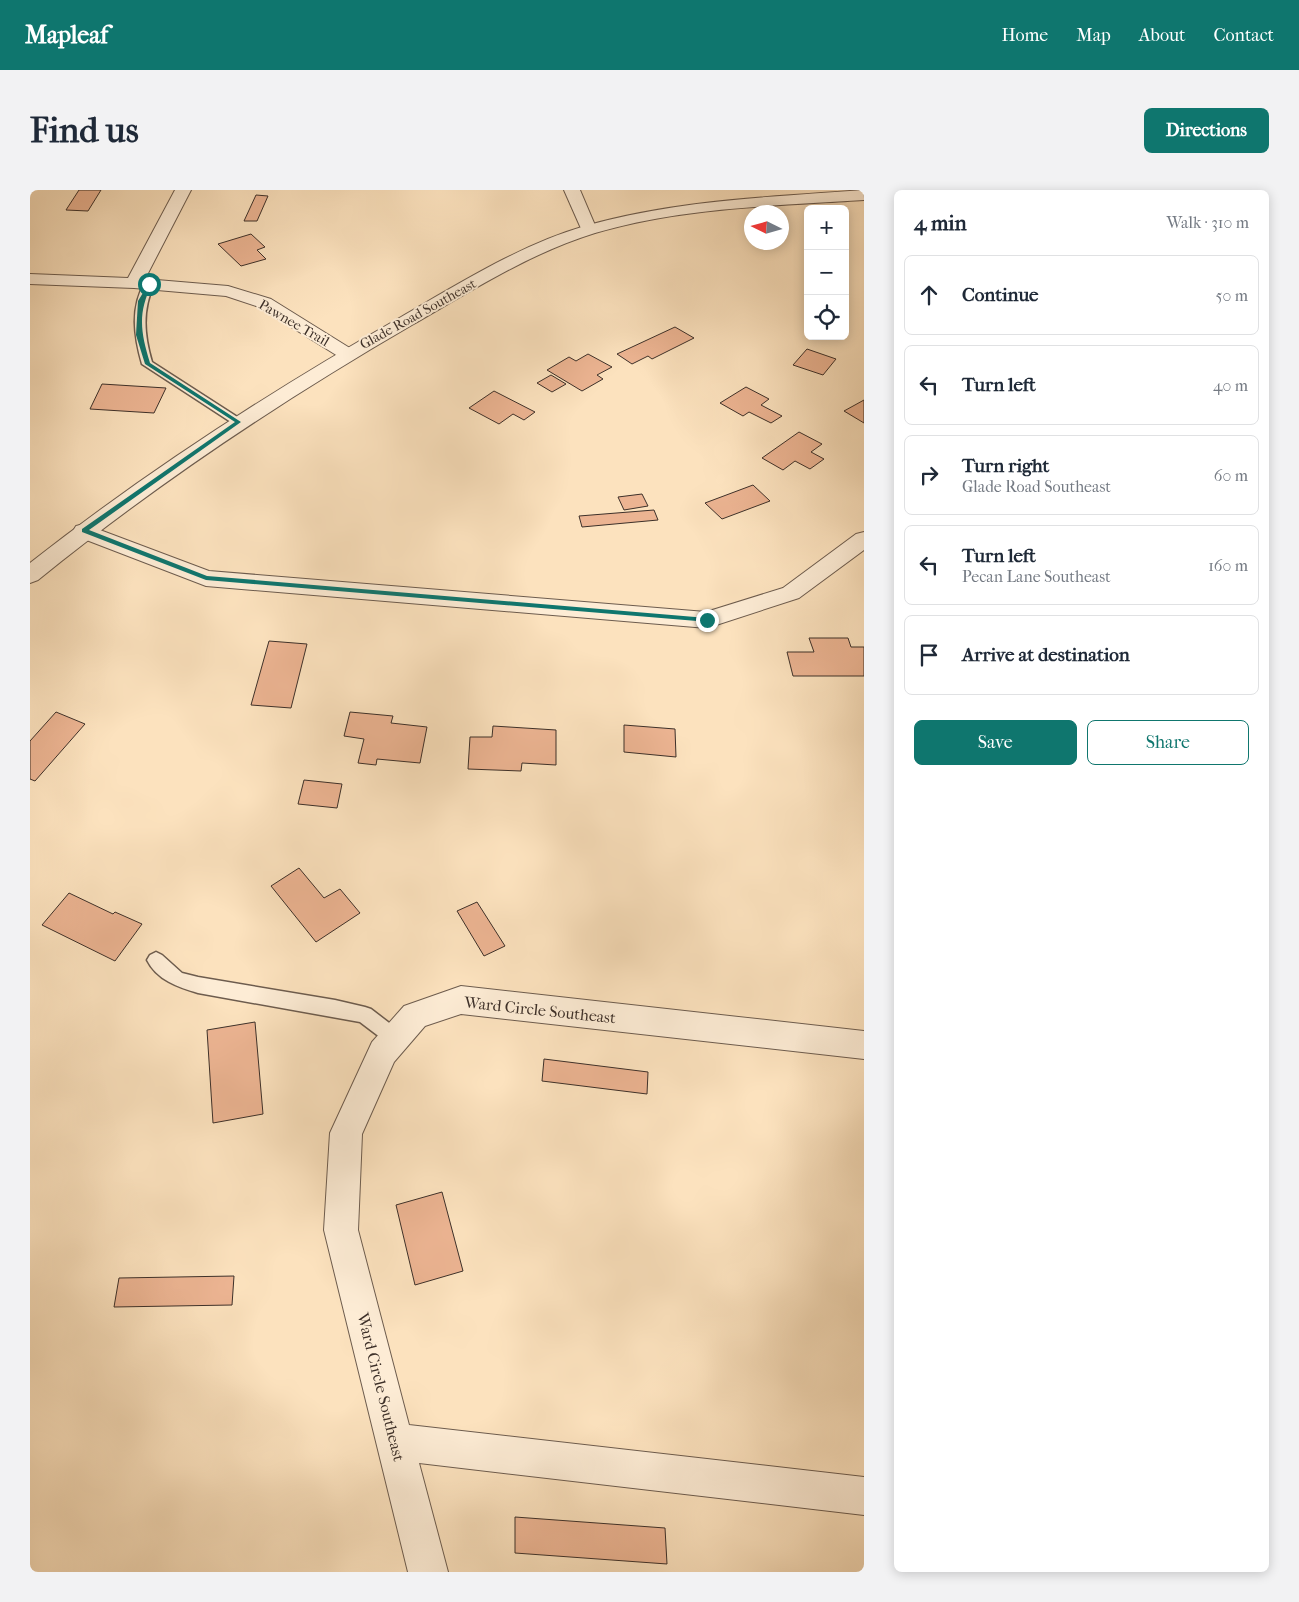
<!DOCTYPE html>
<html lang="en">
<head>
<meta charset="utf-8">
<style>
	:root { --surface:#fff; --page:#f2f2f3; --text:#1f2937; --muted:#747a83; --line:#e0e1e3; --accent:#0f766e }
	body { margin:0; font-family:"IM FELL French Canon",serif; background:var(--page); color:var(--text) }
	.controls { position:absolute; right:15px; top:15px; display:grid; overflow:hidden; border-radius:8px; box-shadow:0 2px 12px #0003 }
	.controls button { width:45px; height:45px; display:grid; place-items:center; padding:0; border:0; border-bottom:1px solid var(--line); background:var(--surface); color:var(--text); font:25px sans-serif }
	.compass { position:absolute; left:714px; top:15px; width:45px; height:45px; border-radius:50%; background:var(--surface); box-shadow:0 2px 12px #0003; rotate:275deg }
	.stop { position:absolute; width:15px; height:15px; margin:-11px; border:4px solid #0f766e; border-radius:50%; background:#fff }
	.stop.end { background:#0f766e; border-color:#fff; box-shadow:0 1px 5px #0008 }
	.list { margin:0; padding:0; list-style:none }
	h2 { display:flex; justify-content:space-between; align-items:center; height:65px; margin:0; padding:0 20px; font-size:21px }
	h2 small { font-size:16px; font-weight:400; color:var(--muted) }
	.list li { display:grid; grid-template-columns:32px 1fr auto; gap:15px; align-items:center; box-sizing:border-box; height:80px; margin:0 10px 10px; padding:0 10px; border:1px solid var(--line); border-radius:8px }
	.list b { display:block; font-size:19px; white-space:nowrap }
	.list p { margin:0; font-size:16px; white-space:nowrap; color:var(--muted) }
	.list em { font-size:16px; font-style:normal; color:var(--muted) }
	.actions { display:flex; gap:10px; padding:15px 20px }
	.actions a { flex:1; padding:11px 0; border:1px solid var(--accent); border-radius:8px; text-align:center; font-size:18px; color:var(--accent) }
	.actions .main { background:var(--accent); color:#fff }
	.icon { flex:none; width:28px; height:28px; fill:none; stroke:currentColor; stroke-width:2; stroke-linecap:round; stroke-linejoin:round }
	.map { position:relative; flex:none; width:834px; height:1382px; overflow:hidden; border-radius:8px }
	header { display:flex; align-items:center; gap:30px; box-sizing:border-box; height:70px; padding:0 25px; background:var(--accent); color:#fff }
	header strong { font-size:24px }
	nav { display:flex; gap:28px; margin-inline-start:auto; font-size:18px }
	.intro { display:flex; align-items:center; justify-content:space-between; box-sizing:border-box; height:120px; padding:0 30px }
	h1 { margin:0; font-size:35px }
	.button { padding:12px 22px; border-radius:8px; background:var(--accent); color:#fff; font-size:18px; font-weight:700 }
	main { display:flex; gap:30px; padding:0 30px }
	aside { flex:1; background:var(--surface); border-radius:8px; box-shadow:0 2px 12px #0003 }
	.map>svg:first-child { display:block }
</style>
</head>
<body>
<header>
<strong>Mapleaf</strong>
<nav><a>Home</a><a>Map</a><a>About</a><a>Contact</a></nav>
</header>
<div class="intro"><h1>Find us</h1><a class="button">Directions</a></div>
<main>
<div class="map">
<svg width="834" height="1382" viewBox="0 0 834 1382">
	<rect width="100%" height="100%" fill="#fce2be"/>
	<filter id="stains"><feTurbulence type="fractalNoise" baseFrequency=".004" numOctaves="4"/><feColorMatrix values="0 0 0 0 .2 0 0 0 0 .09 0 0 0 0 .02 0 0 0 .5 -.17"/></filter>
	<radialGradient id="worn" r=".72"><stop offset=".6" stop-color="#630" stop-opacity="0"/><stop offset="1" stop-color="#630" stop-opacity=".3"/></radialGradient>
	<path fill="#ecb492" stroke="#3d3029" d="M49 0H71L58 21 36 20Z
		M226 5 238 6 227 31H214Z
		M221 44 235 57 227 60 236 69 211 76 188 54Z
		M645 137 664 148 622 169 618 166 602 174 587 164Z
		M777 159 806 169 793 185 763 175Z
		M558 164 582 177 567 185 573 189 552 201 517 180 539 167 546 171Z
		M521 185 536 194 522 202 507 193Z
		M72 194 136 198 124 223 60 219Z
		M716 197 739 209 731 215 752 226 741 233 719 222 713 226 690 213Z
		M464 201 505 222 494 230 483 224 469 234 439 218Z
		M834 210V233L814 221Z
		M769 242 792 254 781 262 794 269 780 279 765 271 753 280 732 268Z
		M723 295 740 311 692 329 675 313Z
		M612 304 618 316 594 320 588 307Z
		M624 320 628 330 552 337 549 326Z
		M779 448H818L821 457H834V486H763L757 462H784Z
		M239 451 277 454 261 518 221 515Z
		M26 522 55 534 5 591 0 589V551Z
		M320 522 363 526 361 533 397 537 390 573 347 569 346 575 328 573 334 549 314 546Z
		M594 535 645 539 646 567 594 562Z
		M463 536 526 540V575L492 573 491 581 438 579 440 547H462Z
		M274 590 312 594 307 618 268 614Z
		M269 678 294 708 310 699 330 723 286 752 241 696Z
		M39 703 83 724 85 722 112 734 85 771 12 735Z
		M447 712 475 756 454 766 427 721Z
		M225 832 233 924 183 933 177 840Z
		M514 869 618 882 617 904 512 891Z
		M412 1002 433 1081 385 1095 366 1015Z
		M204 1086 202 1115 84 1117 89 1088Z
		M485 1327 635 1338 637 1374 485 1363Z"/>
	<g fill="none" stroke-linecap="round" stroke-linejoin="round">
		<g stroke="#6d5c4e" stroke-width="3">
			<path id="service" d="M119 91 124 94C112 121 114 144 122 172L212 230 214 232 212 234H204L112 174C104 146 100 118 115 92Z
				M126 762 132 765 152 783 168 787 305 810 335 817 341 819 371 842 374 848 371 854 365 856 359 854 330 832 168 803C148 797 127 790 117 770L120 765Z"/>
		</g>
		<g stroke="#6d5c4e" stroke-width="2">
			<path id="minor" d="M145 0H161L115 89 198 96 241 109 323 160 326 164 323 168 317 169 311 168 229 117 196 106 104 98 0 94V84L98 88Z
				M534 0H550L567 40 565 43H553Z
				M54 334 179 381 676 422 753 398 826 344 834 342V360L769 408 677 438 176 396 46 346 43 341 46 336Z
				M431 796 834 841V869L431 824 395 836 364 872 332 944 328 1040 379 1235 834 1287V1325L389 1273 418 1382H378L294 1040 300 943 342 852 374 816Z"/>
		</g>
		<g stroke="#6d5c4e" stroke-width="2">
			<path id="tertiary" d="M834 0V10C745 16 652 17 565 43 500 63 441 101 382 135 251 211 126 294 8 390L0 393V373C117 281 241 201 371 127 430 93 490 55 555 36 646 10 741 7 834 0Z"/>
		</g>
		<use href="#service" fill="#fdecd5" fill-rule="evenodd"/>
		<use href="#minor" fill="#fdecd5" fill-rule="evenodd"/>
		<use href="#tertiary" fill="#fdecd5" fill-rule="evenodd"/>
	</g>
	<path fill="#0f766e" d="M119 93 122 94C107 124 111 143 120 173L211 232 59 340 177 386 677 428 679 429V432L176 390 52 342V339L205 232 115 174 106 145 108 111Z"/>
	<g text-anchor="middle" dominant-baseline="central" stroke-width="4" stroke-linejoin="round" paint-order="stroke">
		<g font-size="14" fill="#3d3029" stroke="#fdecd5">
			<text transform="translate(388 124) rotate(-29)">Glade Road Southeast</text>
			<text transform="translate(264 133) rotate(30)">Pawnee Trail</text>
		</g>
		<g font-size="16" fill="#3d3029" stroke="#fdecd5">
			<text transform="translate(510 820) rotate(6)">Ward Circle Southeast</text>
			<text transform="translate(351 1197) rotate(76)">Ward Circle Southeast</text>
		</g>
	</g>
	<rect width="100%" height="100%" filter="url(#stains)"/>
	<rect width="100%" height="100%" fill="url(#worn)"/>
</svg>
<div class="controls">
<button>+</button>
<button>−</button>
<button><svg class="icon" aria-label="locate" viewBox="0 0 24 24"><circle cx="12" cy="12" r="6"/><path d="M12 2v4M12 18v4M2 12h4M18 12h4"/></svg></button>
</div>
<svg class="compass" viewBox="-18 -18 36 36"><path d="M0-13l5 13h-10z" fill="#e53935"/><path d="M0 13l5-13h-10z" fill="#747a83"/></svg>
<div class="stop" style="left:119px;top:94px"></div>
<div class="stop end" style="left:677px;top:430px"></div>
</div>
<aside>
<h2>4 min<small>Walk · 310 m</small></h2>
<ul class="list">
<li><svg class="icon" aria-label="ahead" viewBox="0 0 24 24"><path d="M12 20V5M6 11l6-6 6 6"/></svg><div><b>Continue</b></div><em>50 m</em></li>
<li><svg class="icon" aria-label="left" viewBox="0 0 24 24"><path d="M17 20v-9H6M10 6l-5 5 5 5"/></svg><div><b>Turn left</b></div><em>40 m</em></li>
<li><svg class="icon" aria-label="right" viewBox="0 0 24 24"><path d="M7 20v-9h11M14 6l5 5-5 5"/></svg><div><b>Turn right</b><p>Glade Road Southeast</p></div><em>60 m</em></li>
<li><svg class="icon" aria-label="left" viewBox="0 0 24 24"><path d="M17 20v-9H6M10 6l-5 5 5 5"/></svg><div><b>Turn left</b><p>Pecan Lane Southeast</p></div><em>160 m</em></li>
<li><svg class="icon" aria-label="arrive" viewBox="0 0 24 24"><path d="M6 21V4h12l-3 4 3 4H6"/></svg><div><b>Arrive at destination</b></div></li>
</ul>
<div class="actions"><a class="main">Save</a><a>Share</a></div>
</aside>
</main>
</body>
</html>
